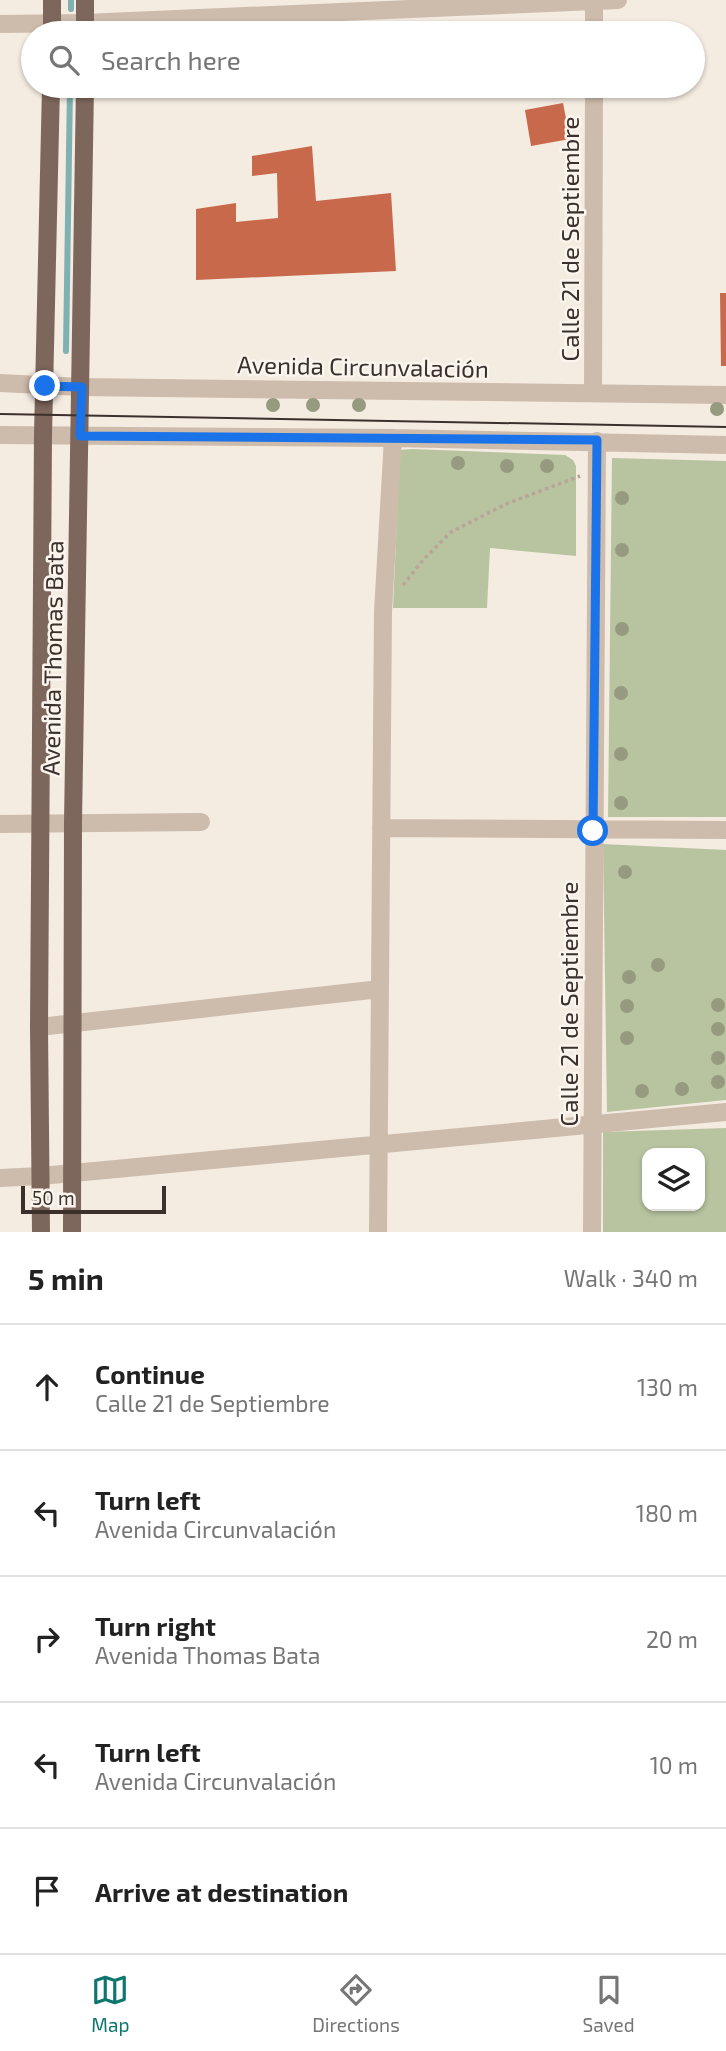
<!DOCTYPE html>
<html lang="en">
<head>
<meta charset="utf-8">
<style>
	:root { --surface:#fff; --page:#f6f6f6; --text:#222; --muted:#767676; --line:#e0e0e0; --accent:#0f766e }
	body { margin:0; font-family:"Exo 2",sans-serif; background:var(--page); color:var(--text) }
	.controls { position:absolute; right:21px; bottom:21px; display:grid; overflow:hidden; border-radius:14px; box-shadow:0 2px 5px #0004 }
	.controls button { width:63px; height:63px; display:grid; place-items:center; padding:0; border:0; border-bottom:2px solid var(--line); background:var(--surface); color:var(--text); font:35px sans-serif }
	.scale { position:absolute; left:21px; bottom:18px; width:145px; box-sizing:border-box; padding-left:7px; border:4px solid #3b302b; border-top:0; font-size:19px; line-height:24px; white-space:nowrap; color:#3b302b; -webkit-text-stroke:5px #fbf5ee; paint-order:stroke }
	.stop { position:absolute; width:21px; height:21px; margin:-16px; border:5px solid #1a73e8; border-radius:50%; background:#fff }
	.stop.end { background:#1a73e8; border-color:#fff; box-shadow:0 2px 7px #0008 }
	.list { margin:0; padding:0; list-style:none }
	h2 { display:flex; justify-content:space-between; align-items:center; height:91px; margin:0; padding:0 28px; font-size:30px }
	h2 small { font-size:23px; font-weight:400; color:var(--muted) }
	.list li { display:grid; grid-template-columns:46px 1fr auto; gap:21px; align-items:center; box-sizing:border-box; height:126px; padding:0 28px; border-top:2px solid var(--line) }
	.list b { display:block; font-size:26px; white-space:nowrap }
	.list p { margin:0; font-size:23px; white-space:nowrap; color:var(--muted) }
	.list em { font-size:23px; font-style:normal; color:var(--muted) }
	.icon { flex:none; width:38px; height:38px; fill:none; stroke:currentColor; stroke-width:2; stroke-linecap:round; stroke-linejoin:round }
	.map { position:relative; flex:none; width:726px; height:1232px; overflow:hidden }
	.search { position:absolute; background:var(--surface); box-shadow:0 2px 5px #0004; left:21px; right:21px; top:21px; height:77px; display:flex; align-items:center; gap:18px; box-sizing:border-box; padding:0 24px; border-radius:38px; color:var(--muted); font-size:26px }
	.sheet { height:721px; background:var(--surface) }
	nav { display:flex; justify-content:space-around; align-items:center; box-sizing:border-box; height:98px; border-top:2px solid var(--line); background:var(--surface); font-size:19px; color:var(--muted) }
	nav a { display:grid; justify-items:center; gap:4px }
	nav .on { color:var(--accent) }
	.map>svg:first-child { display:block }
</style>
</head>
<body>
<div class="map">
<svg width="726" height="1232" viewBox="0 0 726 1232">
	<rect width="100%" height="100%" fill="#f4ebe1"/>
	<path fill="#b8c4a0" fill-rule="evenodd" d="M412 449 565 455 573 460 576 466V556L490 548 487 608H393L400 450Z
		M612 458 726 461V817H608Z
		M603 844 726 850V1100L607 1112Z
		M726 1128V1232H603V1132ZM700 1153V1206H647V1153Z"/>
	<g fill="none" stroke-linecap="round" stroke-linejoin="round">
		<path stroke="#7fb0b2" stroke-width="6" d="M71 0V9
			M66 351 70 86"/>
	</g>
	<path fill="#c8694b" d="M563 103 570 139 531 146 525 110Z
		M312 146 316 201 391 193 396 271 196 280V209L236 203V222L278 218 277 173 252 176V156Z
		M720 293H726V366H721Z"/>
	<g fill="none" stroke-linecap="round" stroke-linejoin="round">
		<path stroke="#b9a596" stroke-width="3.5" stroke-dasharray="3.5 3.5" stroke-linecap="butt" d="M403 585 424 559 451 532 506 504 580 476"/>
		<path stroke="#cdbbac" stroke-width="18" d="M0 24 85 23 618 0
			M594 33V0
			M0 383 81 387 726 395
			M593 393 594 86
			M0 435 393 438 726 445
			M0 824 201 822
			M381 828 726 830
			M39 1027 380 989
			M0 1178 41 1176 726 1112
			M378 1232 383 612 393 438
			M592 1232 597 441"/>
		<path stroke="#7d675c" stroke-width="18" d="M85 0V33
			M52 33V0
			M41 1232 39 1027 43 435 51 86
			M72 1232 73 822 85 86"/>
		<path stroke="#3b302b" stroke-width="2" d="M0 414 726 427"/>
	</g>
	<g fill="#969b7f">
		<circle cx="273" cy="405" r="7"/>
		<circle cx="313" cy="405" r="7"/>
		<circle cx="359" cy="405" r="7"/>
		<circle cx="717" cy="409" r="7"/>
		<circle cx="458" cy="463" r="7"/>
		<circle cx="507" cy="466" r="7"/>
		<circle cx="547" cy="466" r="7"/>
		<circle cx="622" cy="498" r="7"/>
		<circle cx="622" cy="550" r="7"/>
		<circle cx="622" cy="629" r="7"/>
		<circle cx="621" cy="693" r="7"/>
		<circle cx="621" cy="754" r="7"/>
		<circle cx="621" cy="803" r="7"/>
		<circle cx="625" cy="872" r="7"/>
		<circle cx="658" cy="965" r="7"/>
		<circle cx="629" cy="977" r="7"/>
		<circle cx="718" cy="1005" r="7"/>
		<circle cx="627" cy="1006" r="7"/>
		<circle cx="718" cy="1029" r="7"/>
		<circle cx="627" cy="1038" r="7"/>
		<circle cx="718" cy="1058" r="7"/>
		<circle cx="718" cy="1082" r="7"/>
		<circle cx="682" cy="1089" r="7"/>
		<circle cx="642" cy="1091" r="7"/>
	</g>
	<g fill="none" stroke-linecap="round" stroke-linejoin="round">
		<path stroke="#1a73e8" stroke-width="9" d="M45 386 82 387 80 436 597 440 593 831"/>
	</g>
	<g text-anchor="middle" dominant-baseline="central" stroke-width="5" stroke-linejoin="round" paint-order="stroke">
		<g font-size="24" fill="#3b302b" stroke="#fbf5ee">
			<text transform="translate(569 239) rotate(-90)">Calle 21 de Septiembre</text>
			<text transform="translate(363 366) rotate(1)">Avenida Circunvalación</text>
			<text transform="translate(52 658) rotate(-89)">Avenida Thomas Bata</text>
			<text transform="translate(568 1004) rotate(-90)">Calle 21 de Septiembre</text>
		</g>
	</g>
</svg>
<div class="controls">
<button><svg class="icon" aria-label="layers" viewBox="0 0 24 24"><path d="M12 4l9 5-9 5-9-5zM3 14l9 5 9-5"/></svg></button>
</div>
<div class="scale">50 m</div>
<div class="stop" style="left:593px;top:831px"></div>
<div class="stop end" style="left:45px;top:386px"></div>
<div class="search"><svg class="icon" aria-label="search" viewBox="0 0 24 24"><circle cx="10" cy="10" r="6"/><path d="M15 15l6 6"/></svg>Search here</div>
</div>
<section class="sheet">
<h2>5 min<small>Walk · 340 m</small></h2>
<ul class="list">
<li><svg class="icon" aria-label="ahead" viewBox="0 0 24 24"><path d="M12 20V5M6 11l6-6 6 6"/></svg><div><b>Continue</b><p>Calle 21 de Septiembre</p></div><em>130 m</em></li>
<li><svg class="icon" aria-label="left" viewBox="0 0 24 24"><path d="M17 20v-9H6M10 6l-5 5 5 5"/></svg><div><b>Turn left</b><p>Avenida Circunvalación</p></div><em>180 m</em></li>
<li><svg class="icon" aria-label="right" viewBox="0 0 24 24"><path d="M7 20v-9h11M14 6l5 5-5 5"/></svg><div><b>Turn right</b><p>Avenida Thomas Bata</p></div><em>20 m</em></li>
<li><svg class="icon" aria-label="left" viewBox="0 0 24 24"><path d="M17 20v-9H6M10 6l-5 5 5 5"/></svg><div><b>Turn left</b><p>Avenida Circunvalación</p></div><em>10 m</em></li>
<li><svg class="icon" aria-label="arrive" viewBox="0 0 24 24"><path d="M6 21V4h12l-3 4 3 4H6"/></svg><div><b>Arrive at destination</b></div></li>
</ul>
</section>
<nav>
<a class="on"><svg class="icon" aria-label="map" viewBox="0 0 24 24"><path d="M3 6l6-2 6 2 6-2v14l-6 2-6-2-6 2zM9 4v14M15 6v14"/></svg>Map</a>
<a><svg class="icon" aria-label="directions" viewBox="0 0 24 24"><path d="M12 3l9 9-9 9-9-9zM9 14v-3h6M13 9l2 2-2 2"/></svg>Directions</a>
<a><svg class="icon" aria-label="saved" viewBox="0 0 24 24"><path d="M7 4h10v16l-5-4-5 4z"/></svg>Saved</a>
</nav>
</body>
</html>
